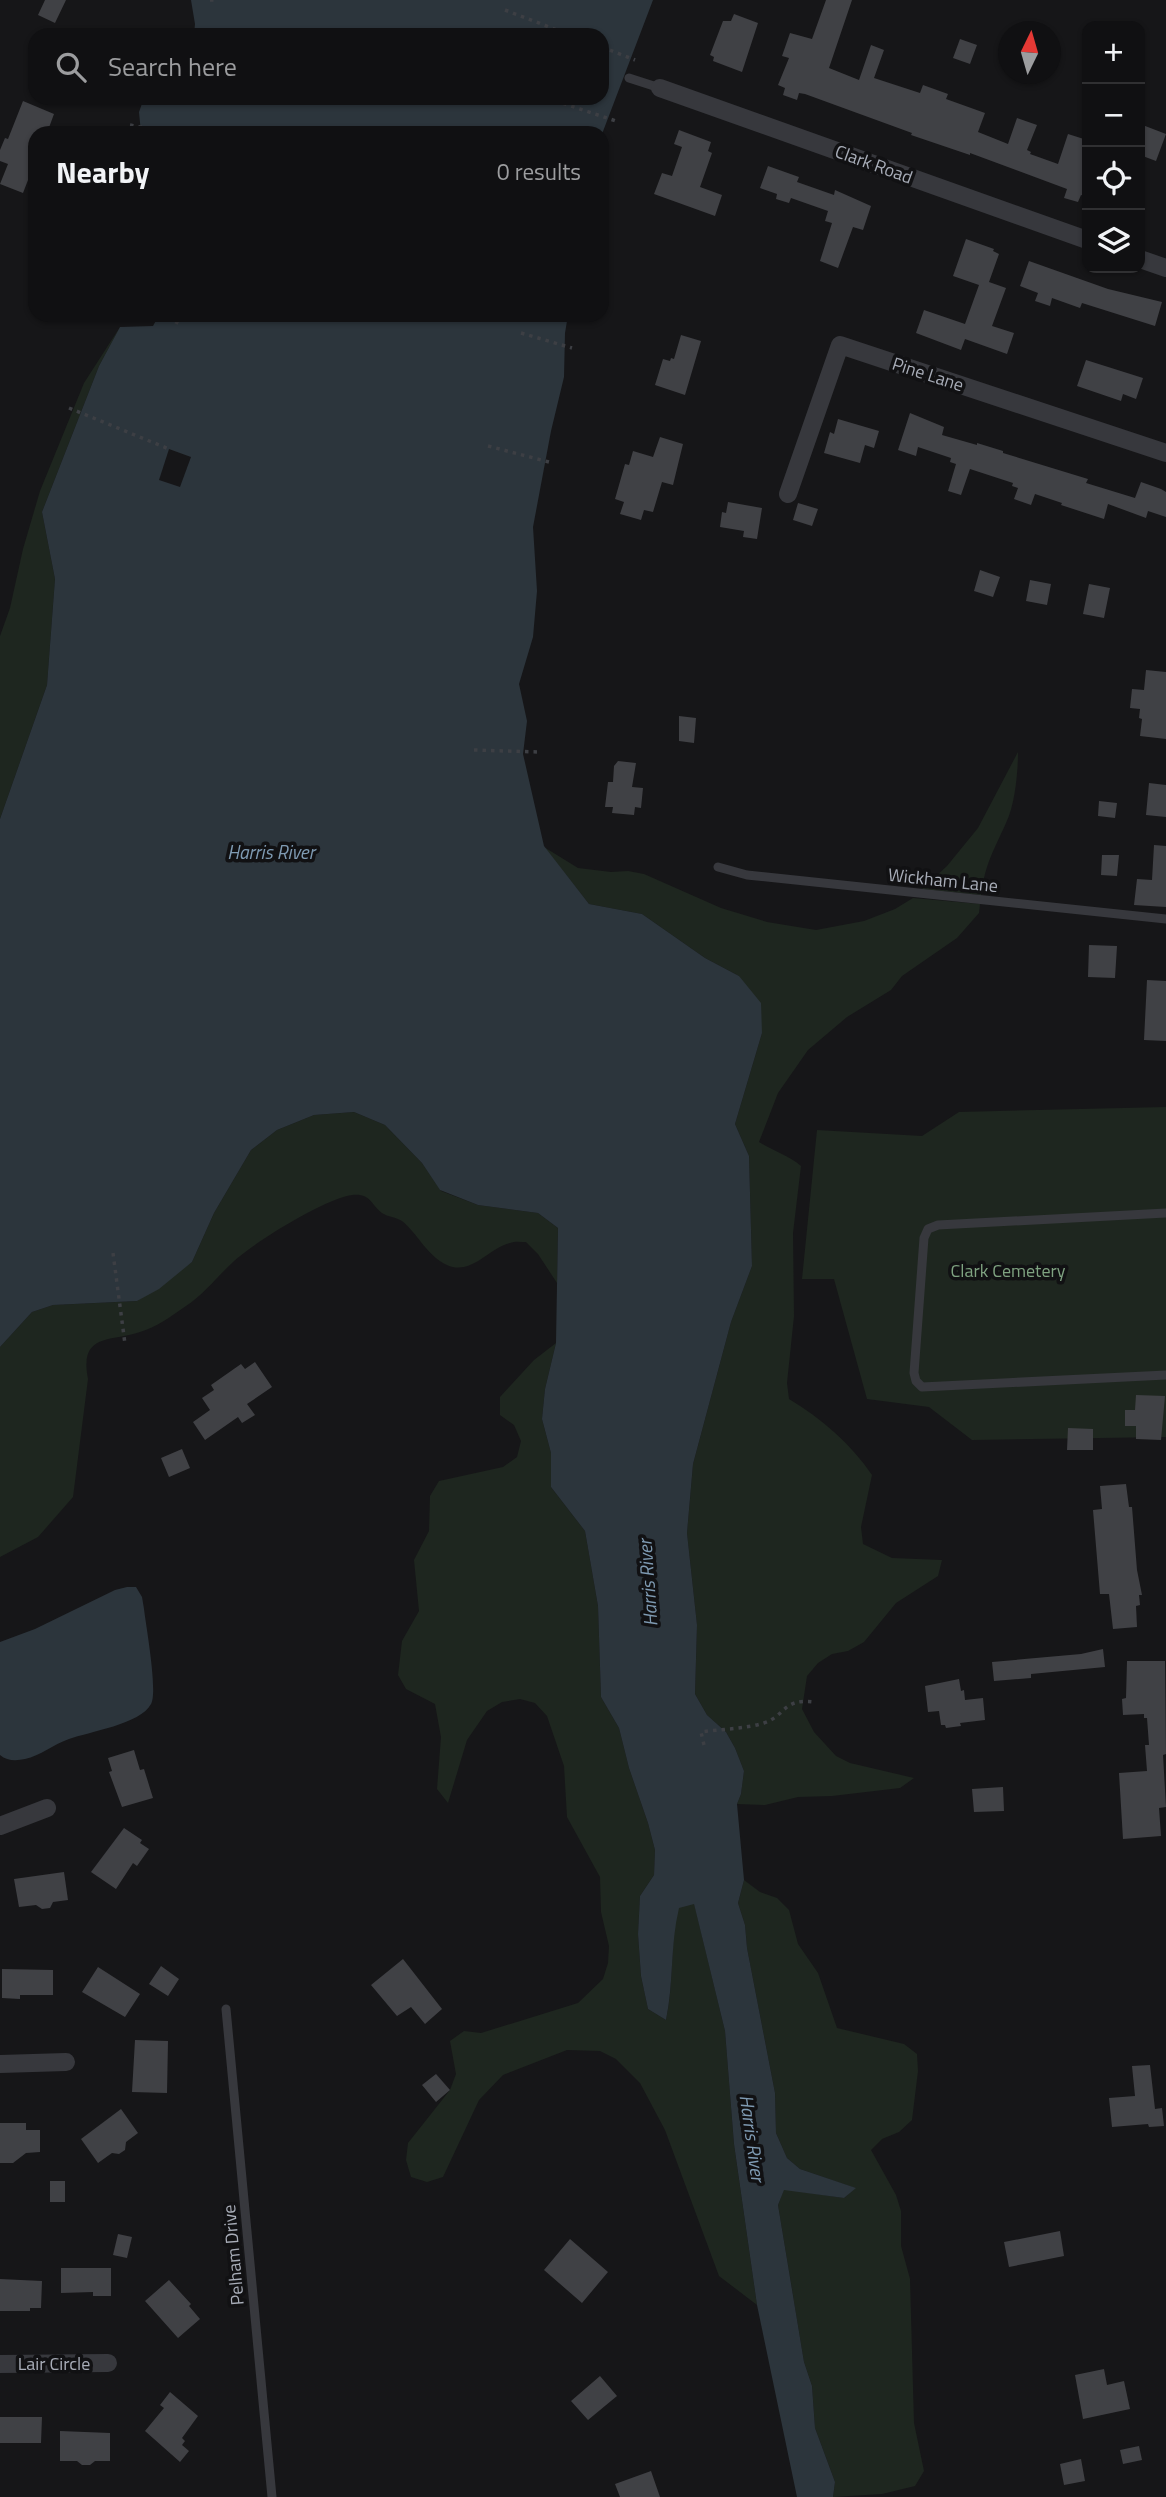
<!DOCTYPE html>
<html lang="en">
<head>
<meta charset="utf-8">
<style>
	:root { --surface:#101012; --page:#19191b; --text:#f1f3f6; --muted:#9c9d9f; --line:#303032 }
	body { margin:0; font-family:"Titillium Web",sans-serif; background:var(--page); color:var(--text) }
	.controls { position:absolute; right:21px; top:21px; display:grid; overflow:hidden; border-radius:14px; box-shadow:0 2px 5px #0004 }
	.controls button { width:63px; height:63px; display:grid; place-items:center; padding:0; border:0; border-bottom:2px solid var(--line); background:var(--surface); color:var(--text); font:35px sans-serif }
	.compass { position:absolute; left:998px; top:21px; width:63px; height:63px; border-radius:50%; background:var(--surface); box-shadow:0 2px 5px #0004; rotate:5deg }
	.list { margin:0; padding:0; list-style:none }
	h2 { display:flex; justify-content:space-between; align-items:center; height:91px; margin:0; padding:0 28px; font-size:30px }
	h2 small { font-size:23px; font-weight:400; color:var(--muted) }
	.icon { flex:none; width:38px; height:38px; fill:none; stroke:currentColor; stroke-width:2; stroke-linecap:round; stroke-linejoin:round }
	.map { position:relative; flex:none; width:1166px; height:2497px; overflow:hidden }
	.search { position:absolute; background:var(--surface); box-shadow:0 2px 5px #0004; left:28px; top:28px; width:581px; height:77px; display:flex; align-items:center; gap:18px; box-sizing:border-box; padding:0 24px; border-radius:21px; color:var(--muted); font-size:26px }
	.panel { position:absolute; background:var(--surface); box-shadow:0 2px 5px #0004; left:28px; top:126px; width:581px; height:196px; border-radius:21px }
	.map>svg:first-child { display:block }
</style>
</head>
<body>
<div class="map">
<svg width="1166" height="2497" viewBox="0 0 1166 2497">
	<rect width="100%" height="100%" fill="#161618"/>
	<path fill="#1e261f" d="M120 327 99 366 42 512 55 579 47 685 0 819V636L10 608 23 549 40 491 84 383Z
		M1018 752C1018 772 1015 805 1006 823 994 850 985 864 981 895L922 889 947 866 978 828Z
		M544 847 578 868 611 872 628 871 644 874 721 908 767 922 816 930 864 921 895 909 913 898 980 904 979 913 957 938 902 976 891 990 847 1017 808 1050 778 1093 759 1142C773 1151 788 1155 801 1166L793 1233 794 1316 787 1383 789 1399C821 1418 851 1444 872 1475L861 1527 863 1544 892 1558 942 1560 938 1576 896 1603 864 1642 848 1651 832 1654 818 1663 807 1676 802 1709 814 1732 836 1756 850 1763 914 1778 900 1788 832 1796 798 1797 765 1805 737 1804 741 1794 744 1771 735 1748 726 1732 707 1715 695 1694 697 1625 687 1533 693 1464 731 1322 752 1266 749 1156 735 1124 762 1033 739 976 705 958 642 914 589 904Z
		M1166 1107V1437L972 1440 929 1407 867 1399 834 1279H802L817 1130 922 1136 959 1112Z
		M354 1112 385 1125 422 1163 441 1191 478 1205 538 1213 558 1228 557 1283 538 1254 526 1242C521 1242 515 1241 510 1243 489 1248 471 1276 447 1265 428 1257 418 1234 402 1221 396 1217 388 1217 382 1213 371 1205 371 1193 352 1195 326 1198 253 1243 233 1262 217 1277 204 1294 186 1306 173 1315 155 1328 140 1332 110 1342 79 1333 88 1379L73 1497 38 1537 0 1557V1347L32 1312 53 1305 137 1301 192 1262 214 1213 251 1150 277 1130 314 1115Z
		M556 1343 545 1389 542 1419 551 1453V1487L585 1531 598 1606 601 1697 619 1728 629 1768 648 1823 655 1850 654 1875 640 1896 638 1934 641 1976 648 2009 666 2020C674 1982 670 1945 678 1907L694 1903 725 2031 734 2144 757 2305 719 2276 665 2130 640 2083 616 2059 600 2051 567 2050 503 2075 479 2100 443 2177 427 2182 411 2177 406 2160 408 2143 450 2090 456 2074 450 2041 464 2031 481 2033 578 2003 603 1979 608 1963 609 1946 601 1912 600 1877 567 1817 564 1766 547 1716 535 1703 520 1699 502 1702 487 1711 467 1740 448 1803 437 1789 441 1737 435 1704 406 1689 398 1675 402 1641 419 1611 414 1560 429 1531 430 1496 439 1481 503 1467 517 1457 521 1441 514 1425 500 1415V1397L534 1360Z
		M744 1880 760 1892 777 1898 789 1910 798 1944 818 1973 837 2028 904 2044 917 2054 918 2071 912 2120 899 2132 882 2139 871 2150 896 2195 901 2211V2246L910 2279 914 2423 924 2471 915 2486 882 2494 833 2497 835 2482 815 2428 812 2386 804 2362 778 2205 784 2189 844 2198 855 2188 800 2169 787 2158 776 2133 775 2093 747 1948 745 1925 738 1903Z"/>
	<path fill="#2c353c" d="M191 0H653L602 134 141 133 139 112 144 98H602V35H194L195 24Z
		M159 315H568L565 333 564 377 551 431 533 527 537 591 533 637 519 684 527 721 523 754 544 846 589 904 642 914 705 958 739 976 761 1003 762 1033 735 1124 749 1156 752 1266 731 1322 693 1464 687 1533 697 1625 695 1694 707 1715 726 1732 735 1748 744 1771 741 1794 737 1804 744 1880 738 1903 745 1925 747 1948 775 2093 776 2133 787 2158 800 2169 856 2188 844 2198 784 2190 778 2205 804 2362 812 2386 815 2428 835 2482 833 2497H797L757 2305 734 2144 725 2031 694 1904 679 1908C670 1945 674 1982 666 2020L648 2009 641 1976 638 1934 640 1896 654 1875 655 1850 648 1823 629 1768 619 1728 601 1697 598 1606 585 1531 551 1487V1453L542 1419 545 1389 556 1343 558 1228 538 1213 478 1205 440 1190 422 1163 385 1125 354 1112 314 1115 277 1130 251 1150 214 1213 192 1262 159 1289 137 1301 53 1305 32 1312 0 1347V819L47 685 55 579 42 512 99 366 120 327 153 326Z
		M127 1587H136L142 1597 144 1609C146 1626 158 1692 151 1704 141 1724 88 1732 69 1739 54 1744 40 1756 25 1759 16 1761 7 1761 0 1755V1642L35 1629 115 1590Z"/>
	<path fill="#161618" d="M169 449 191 457 180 487 159 480Z"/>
	<path fill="#404145" d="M45 0H66L55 23 38 15Z
		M826 0H852L829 68 859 80 871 45 884 50 874 78 920 93 923 85 948 94 946 99 985 113 978 132 1008 144 1017 118 1037 125 1027 150 1031 152 1030 154 1058 164 1068 134 1087 140V197L1081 195 1078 202 1064 198 1067 189 970 153V155L911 135 912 133 805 94 799 93 797 100 783 95 785 88 778 85 789 58 782 56 790 33 812 39Z
		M734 14 758 23 742 72 713 61 714 57 710 55 723 21H731Z
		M960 39 977 45 970 64 953 58Z
		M23 101 54 114 47 133H35V162L23 193 0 184 8 164 0 161V150L5 138 8 139Z
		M1140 124 1166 134 1156 161 1140 155Z
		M679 130 711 142 708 151 712 153 700 187 722 195 715 216 654 194 662 173 672 176 682 147 674 144Z
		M768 166 799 177 797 182 834 195 835 190 871 206 863 230 853 227 838 268 820 261 832 223 825 221 828 211 791 198 789 203 776 199 777 194 760 188Z
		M966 239 994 249 993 251 999 254 989 282 1006 288 992 326 1014 333 1007 354 965 339 961 350 916 333 924 310 965 324 979 285 953 276Z
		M1029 261 1108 289 1162 302 1155 326 1082 303 1080 308 1052 298 1050 306 1035 301 1038 293 1020 286Z
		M681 335 701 341 685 395 655 385 663 359 670 361 671 358 674 359Z
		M1086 360 1143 378 1136 399 1123 394 1121 401 1077 386Z
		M910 413 944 427 942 435 977 445V443L1003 451V453L1088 479 1086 483 1135 498 1141 482 1161 489 1166 492V517L1148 511 1146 518 1108 504 1104 519 1061 505 1062 503 1035 494 1031 505 1014 499 1018 488 1012 486 1013 483 970 469 961 495 948 491 956 464 950 462 951 458 918 447 916 456 898 450Z
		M838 419 879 431 874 448 865 445 860 463 824 453 830 432 834 434Z
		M660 437 683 444 673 485 662 482 653 512 644 510 641 520 620 514 624 502 615 499 625 464 629 465 633 451 653 457Z
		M728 502 762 508 757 539 743 537 744 531 720 527 722 512 726 513Z
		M798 503 818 509 812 526 793 520Z
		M980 570 1000 577 993 597 974 591Z
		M1030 580 1051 584 1047 605 1026 601Z
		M1089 584 1110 588 1104 618 1083 614Z
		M1146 670 1166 672V739L1140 736 1142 719 1139 718 1140 709 1130 708 1132 689 1144 690Z
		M679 716 696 718 694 743 679 741Z
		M618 761 636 763 632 787 643 788 641 808 635 807 634 815 612 813 613 807H605L608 782H613L614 766Z
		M1149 783 1166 785V817L1146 815Z
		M1099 801 1117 803 1115 818 1098 816Z
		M1154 845 1166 846V907L1134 905 1137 879 1152 880Z
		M1102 855H1119L1117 876 1101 875Z
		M1089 945 1117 946 1115 978 1088 977Z
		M1147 980 1166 981V1041L1144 1040Z
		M255 1362 272 1387 247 1404 255 1415 242 1423 238 1417 205 1440 193 1422 210 1410 202 1398 214 1390 211 1385 241 1364 245 1369Z
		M1136 1395 1165 1396 1161 1440 1136 1439V1426H1125V1410H1135Z
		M1068 1428 1093 1429V1450H1067Z
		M182 1449 190 1468 169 1477 161 1458Z
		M1126 1484 1129 1507H1132L1137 1570 1142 1595H1139L1140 1605 1136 1606 1137 1627 1113 1629 1109 1594H1100L1093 1510 1102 1509 1100 1486Z
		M1103 1649 1105 1667 1031 1674V1678L994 1681 992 1662 1081 1654Z
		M1127 1661H1165L1166 1754 1163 1755 1166 1807 1159 1808 1161 1836 1123 1839 1119 1773 1147 1771 1145 1745H1149L1147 1718H1144V1714L1123 1715 1122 1699 1126 1698Z
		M959 1679 961 1691 964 1690 965 1700 983 1698 985 1720 960 1723 961 1726 946 1728 945 1725H941L939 1711 928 1712 925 1686Z
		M134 1750 140 1770 144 1769 153 1798 122 1807 109 1772 112 1771 108 1758Z
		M1003 1787 1004 1811 974 1812 972 1789Z
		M124 1828 142 1840 140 1843 149 1849 137 1866 133 1863 116 1889 91 1872Z
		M64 1872 68 1900 53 1902 50 1908 42 1909 36 1905 19 1907 14 1879Z
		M403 1959 442 2009 425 2024 411 2007 397 2016 371 1985Z
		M161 1966 179 1979 168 1996 149 1984Z
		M98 1967 140 1994 125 2017 82 1992Z
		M2 1969 53 1970V1995H20V1999L2 1998Z
		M135 2040 168 2041 167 2093 132 2092Z
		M1150 2065 1155 2109 1162 2108 1164 2126 1149 2127 1148 2124 1112 2127 1109 2098 1135 2096 1132 2066Z
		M436 2074 450 2090 436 2102 422 2085Z
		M121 2109 138 2133 126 2142 125 2150 119 2154 112 2153 98 2163 81 2139Z
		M0 2123H26V2130H40V2152L26 2153 13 2163H0Z
		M50 2181H65V2202H50Z
		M1060 2231 1064 2256 1009 2267 1004 2242Z
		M118 2234 132 2237 127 2258 113 2255Z
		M570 2239 608 2272 582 2303 544 2270Z
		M61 2268H111V2296H93V2292L61 2293Z
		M0 2279 42 2281 41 2308H30V2311H0Z
		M169 2280 191 2304 189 2306 200 2319 178 2338 145 2301Z
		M1104 2369 1107 2385 1124 2381 1130 2409 1083 2419 1075 2375Z
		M600 2376 617 2396 588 2420 571 2401Z
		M170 2392 198 2416 182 2438 185 2441 182 2445 189 2451 180 2462 145 2431 164 2408 160 2405Z
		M0 2417H42L41 2443H0Z
		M60 2431 110 2433V2461H95L90 2465H82L77 2461H60Z
		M1139 2446 1142 2460 1123 2464 1120 2450Z
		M1081 2459 1085 2481 1064 2485 1060 2464Z
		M651 2471 660 2497H620L615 2484Z"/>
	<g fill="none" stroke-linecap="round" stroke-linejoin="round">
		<path stroke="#3d3f44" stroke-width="3.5" stroke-dasharray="3.5 5" stroke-linecap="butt" d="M210 0H214
			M505 10 570 35
			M602 47 635 60
			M547 98 616 121
			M130 125 171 133
			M171 132 172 128 201 133
			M176 324 180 316 177 315
			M521 333 572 348
			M69 408 169 449
			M488 446 549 462
			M474 750 538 752
			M113 1253 125 1344
			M704 1745 701 1732C721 1729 745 1729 764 1723 786 1716 782 1698 814 1702"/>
		<path stroke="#37383d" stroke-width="9" d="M629 78 660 88
			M718 867 747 875 1166 919
			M1166 1213 938 1225 928 1229 924 1238 914 1373 916 1381 922 1387 1166 1375
			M226 2009 272 2497"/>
		<path stroke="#37383d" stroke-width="18" d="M660 88 1087 240
			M1140 259 1166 268
			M788 494 840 345 1166 453
			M0 1826 47 1808
			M0 2064 66 2062
			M0 2364 108 2363"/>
	</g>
	<g text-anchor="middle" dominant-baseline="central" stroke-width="7" stroke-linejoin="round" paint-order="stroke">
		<g font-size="18" fill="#a8adb8" stroke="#111113">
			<text transform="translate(874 164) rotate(20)">Clark Road</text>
			<text transform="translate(928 374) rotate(18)">Pine Lane</text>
			<text transform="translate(943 880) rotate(6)">Wickham Lane</text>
			<text transform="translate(233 2255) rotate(-95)">Pelham Drive</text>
			<text x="54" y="2363">Lair Circle</text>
		</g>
		<g font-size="18" fill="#7fa381" stroke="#111113">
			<text x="1008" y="1270">Clark Cemetery</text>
		</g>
		<g font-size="19" font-style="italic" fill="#7f9bb3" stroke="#111113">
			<text x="271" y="851">Harris River</text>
			<text transform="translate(647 1583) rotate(-94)">Harris River</text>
			<text transform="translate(753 2138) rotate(82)">Harris River</text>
		</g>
	</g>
</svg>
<div class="controls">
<button>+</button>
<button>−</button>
<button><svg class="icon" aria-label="locate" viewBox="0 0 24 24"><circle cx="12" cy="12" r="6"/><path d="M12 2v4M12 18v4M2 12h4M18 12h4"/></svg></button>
<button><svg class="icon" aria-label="layers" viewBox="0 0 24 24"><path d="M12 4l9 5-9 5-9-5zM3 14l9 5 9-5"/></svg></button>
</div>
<svg class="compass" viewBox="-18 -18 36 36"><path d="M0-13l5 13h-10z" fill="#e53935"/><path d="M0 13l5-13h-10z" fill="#9c9d9f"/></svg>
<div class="search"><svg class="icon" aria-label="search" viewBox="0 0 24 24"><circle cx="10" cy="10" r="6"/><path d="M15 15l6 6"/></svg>Search here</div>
<section class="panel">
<h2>Nearby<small>0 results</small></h2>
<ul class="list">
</ul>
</section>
</div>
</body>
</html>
